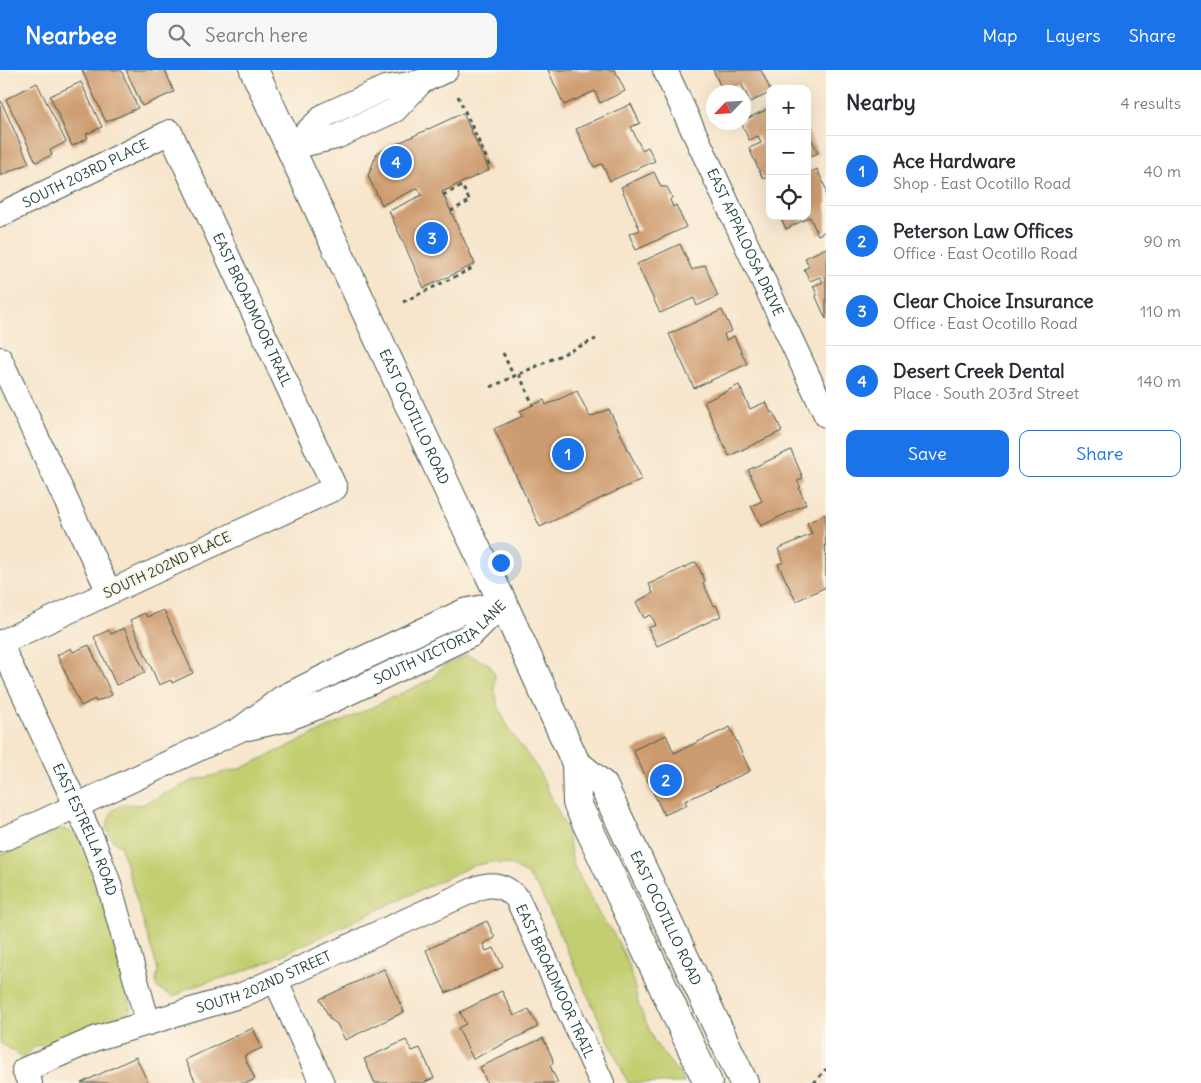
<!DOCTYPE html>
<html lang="en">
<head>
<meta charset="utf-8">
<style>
	:root { --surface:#fff; --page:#f7f7f7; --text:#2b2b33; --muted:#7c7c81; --line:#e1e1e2; --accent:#1a73e8 }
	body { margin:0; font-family:Delius,sans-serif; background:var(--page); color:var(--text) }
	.controls { position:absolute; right:15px; top:15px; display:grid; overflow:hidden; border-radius:10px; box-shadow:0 5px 20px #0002 }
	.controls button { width:45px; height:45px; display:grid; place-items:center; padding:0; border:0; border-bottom:1px solid var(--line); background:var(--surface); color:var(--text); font:25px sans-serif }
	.compass { position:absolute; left:706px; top:15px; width:45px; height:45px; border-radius:50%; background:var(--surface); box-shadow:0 5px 20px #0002; rotate:245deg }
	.you { position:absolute; left:500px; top:492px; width:18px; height:18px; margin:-12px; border:4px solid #fff; border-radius:50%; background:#1a73e8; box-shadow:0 0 0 8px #1a73e833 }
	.badge { display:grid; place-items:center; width:32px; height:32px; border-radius:50%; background:var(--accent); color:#fff; font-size:16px; font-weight:700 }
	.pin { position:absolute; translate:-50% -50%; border:2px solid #fff; box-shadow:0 1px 5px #0006 }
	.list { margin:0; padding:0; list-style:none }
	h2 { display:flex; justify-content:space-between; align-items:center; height:65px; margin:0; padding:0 20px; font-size:21px }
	h2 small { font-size:16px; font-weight:400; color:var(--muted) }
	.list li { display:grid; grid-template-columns:32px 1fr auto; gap:15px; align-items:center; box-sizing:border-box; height:70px; padding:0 20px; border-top:1px solid var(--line) }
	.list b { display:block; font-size:19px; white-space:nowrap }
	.list p { margin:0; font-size:16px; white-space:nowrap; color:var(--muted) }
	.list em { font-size:16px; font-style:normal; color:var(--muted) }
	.actions { display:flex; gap:10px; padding:15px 20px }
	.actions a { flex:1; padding:11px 0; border:1px solid var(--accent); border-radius:10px; text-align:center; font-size:18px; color:var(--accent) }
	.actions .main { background:var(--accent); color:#fff }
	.icon { flex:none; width:28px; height:28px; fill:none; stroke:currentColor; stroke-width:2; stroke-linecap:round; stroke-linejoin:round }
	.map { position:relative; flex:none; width:826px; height:1013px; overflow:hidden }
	header { display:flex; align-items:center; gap:30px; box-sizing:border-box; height:70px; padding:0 25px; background:var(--accent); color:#fff }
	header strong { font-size:24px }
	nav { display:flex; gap:28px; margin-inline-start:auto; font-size:18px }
	.search { width:350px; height:45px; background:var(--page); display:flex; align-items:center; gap:12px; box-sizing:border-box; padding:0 18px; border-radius:10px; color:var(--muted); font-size:19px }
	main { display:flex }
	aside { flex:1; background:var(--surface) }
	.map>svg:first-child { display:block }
</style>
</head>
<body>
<header>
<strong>Nearbee</strong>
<div class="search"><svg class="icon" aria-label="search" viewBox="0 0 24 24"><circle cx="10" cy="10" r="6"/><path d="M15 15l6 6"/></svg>Search here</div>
<nav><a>Map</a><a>Layers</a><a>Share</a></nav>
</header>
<main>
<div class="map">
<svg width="826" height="1013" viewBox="0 0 826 1013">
	<rect width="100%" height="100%" fill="#fcf5e5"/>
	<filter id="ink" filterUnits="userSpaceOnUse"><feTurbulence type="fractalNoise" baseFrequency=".02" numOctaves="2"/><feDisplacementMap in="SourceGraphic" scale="10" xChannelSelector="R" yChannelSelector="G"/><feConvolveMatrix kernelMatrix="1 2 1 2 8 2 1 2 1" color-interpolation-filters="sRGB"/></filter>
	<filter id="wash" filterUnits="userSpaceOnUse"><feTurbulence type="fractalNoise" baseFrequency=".0096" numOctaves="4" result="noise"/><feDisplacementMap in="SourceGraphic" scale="20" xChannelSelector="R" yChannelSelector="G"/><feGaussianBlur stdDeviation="1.12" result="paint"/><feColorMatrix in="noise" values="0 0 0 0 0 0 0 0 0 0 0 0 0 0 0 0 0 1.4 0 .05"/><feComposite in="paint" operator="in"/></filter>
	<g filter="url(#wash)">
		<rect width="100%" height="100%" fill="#f7e5cc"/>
		<path fill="#c2ce70" stroke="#708652" d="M467 585 489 594 495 605 494 617 498 636 510 661 538 699 567 761 573 794 600 846 614 864 629 895 639 936 655 973 680 1005 684 1013H628L540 821 528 805 511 795 491 792 472 796 260 895 233 905 188 918 174 927 157 918 156 911 158 900 120 775 112 770 106 757 112 741 124 734 141 735 192 711 242 698 432 609 443 596Z
			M59 758 69 761 79 768 96 805 130 931V942L122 948 83 961 54 973 35 976 24 988 0 973V785L18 778Z"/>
		<g id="blocks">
			<path fill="#cd9b6f" d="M82 0H121L138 38 106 52Z
				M126 0H165L174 22 142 36Z
				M548 0H615L625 21 600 33 595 21 564 35Z
				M713 0H761L770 19V23L750 32 741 13 723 21Z
				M81 12 102 57 86 64 88 68 72 76 50 26Z
				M37 13 66 72 50 80 52 85 36 92 6 29Z
				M1 31 29 93 0 106V32Z
				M631 34 640 53 631 57 642 80 648 77 655 91 610 111 602 94 594 97 576 59Z
				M770 38V106L763 109 749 78 761 73 758 66 749 70 741 52H744V50Z
				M463 43 489 100 442 122 475 194 424 218 389 141 422 125 418 118 382 135 368 106 377 83Z
				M807 59 818 83 807 88Z
				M817 99 826 119V161L818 165 810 147 786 159 780 146H807V104Z
				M654 102 661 117H667L672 127 670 130 673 137 676 135 686 157 636 180 629 164 640 160 621 117Z
				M680 174 692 200 705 195 718 226 697 236 694 228 660 243 637 194Z
				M826 178V249L816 227 817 224 813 216 823 212 820 207 810 211 804 199 809 197 805 188Z
				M722 240 732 261 724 264 726 270 734 266 747 294 694 318 669 264Z
				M739 315 750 339 766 332 771 343 773 342 782 361 729 386 704 332Z
				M577 321 590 347 609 339 642 409 540 457 494 359 523 346 520 341 544 330 546 335Z
				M791 380 803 408 797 411 801 417 799 418 806 434 761 456 751 436 762 431 748 400Z
				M825 444 826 517 796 531 778 494 784 492 778 479 812 464 807 453Z
				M696 492 705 511 703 513 714 536 716 535 721 546 657 576 648 558 656 555 651 545 644 548 636 532 653 523 649 514Z
				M164 540 193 603 172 613 171 610 159 615 130 550 145 543 147 547Z
				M124 558 145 602 116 615 94 567 109 560 111 564Z
				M89 575 112 625 96 632 95 629 81 636 57 585 71 578 73 582Z
				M730 657 750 701 685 731 687 735 664 745 633 680 666 665 674 683Z
				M487 851 495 868 483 874 486 881 494 878 503 897 446 923 426 880Z
				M384 899 404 942 345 970 337 954 330 949 320 929Z
				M502 921 514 946 529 939 538 957 473 989 458 958 466 954 460 942Z
				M253 958 262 978 244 986 255 1009 247 1013H196L185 990Z
				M543 968 552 987 553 992 550 996 558 1013H487L480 997Z
				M406 970 412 981 420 978 434 1008 423 1013H375L364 989Z
				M136 987 148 1013H81Z"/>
		</g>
	</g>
	<g filter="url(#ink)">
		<use href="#blocks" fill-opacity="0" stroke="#3f564b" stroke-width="1"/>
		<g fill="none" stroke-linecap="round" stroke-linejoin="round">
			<g stroke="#3f564b" stroke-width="26">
				<g id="minor">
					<path id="s1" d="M665 0 826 345"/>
					<path d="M292 77 336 67 395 40 421 12"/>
					<path d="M290 78 325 45 385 18 421 12 446 0"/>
					<path id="s2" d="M0 145 170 62 335 418 0 573"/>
					<path d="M0 289 109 522"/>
					<path id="s3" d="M0 573 93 771 108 811 148 953"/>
					<path id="s4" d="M248 658 284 650 323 635 471 565 503 533"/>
					<path d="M0 770 20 762 239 660 282 628 336 601 464 541 503 533"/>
					<path d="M276 911 322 1013"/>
					<path id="s5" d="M30 1013 24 1000 97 968 242 925 478 818C493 812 506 816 517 828L602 1013"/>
				</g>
			</g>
			<g stroke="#3f564b" stroke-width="30">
				<g id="major">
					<path id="s6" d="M254 0 453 430 503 533 576 693 577 733 708 1013"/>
					<path id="s7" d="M576 693 603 715 744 1013"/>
				</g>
			</g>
			<path stroke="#3f564b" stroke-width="3" stroke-dasharray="4 4" stroke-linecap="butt" d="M458 26 489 94 487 95
				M443 125 462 116 470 131 451 141
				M403 232 475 197
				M503 283 514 307
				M519 304 533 335
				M491 317 596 269
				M814 1013 826 999"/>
			<use href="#minor" stroke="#fff" stroke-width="24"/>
			<use href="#major" stroke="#fff" stroke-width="28"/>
		</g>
	</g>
	<g text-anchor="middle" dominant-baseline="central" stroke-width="4" stroke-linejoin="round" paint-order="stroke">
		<g font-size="14" fill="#1f3d34" stroke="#fcf5e5">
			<text stroke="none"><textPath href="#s2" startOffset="95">SOUTH 203RD PLACE</textPath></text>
			<text stroke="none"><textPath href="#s1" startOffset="190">EAST APPALOOSA DRIVE</textPath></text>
			<text stroke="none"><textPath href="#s2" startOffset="385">EAST BROADMOOR TRAIL</textPath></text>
			<text stroke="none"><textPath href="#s6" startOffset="382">EAST OCOTILLO ROAD</textPath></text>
			<text transform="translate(167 495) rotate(-25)">SOUTH 202ND PLACE</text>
			<text stroke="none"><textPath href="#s4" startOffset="212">SOUTH VICTORIA LANE</textPath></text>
			<text stroke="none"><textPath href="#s3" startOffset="205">EAST ESTRELLA ROAD</textPath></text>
			<text stroke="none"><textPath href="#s7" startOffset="182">EAST OCOTILLO ROAD</textPath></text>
			<text stroke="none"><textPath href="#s5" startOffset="639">EAST BROADMOOR TRAIL</textPath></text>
			<text stroke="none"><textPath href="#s5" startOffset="270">SOUTH 202ND STREET</textPath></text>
		</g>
	</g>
</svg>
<div class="controls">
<button>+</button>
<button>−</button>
<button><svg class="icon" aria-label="locate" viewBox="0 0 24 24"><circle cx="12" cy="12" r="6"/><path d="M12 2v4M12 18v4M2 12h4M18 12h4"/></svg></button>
</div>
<svg class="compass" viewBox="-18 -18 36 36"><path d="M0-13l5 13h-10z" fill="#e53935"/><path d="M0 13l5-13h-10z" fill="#7c7c81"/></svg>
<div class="you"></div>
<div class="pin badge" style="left:568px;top:384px">1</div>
<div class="pin badge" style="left:666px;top:710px">2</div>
<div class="pin badge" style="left:432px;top:168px">3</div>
<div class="pin badge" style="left:396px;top:92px">4</div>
</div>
<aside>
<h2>Nearby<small>4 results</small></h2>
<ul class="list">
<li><span class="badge">1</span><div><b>Ace Hardware</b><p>Shop · East Ocotillo Road</p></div><em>40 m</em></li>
<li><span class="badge">2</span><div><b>Peterson Law Offices</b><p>Office · East Ocotillo Road</p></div><em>90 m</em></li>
<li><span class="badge">3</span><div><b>Clear Choice Insurance</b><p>Office · East Ocotillo Road</p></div><em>110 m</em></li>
<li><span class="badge">4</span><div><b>Desert Creek Dental</b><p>Place · South 203rd Street</p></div><em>140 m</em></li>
</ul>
<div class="actions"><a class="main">Save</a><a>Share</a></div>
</aside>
</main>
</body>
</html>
